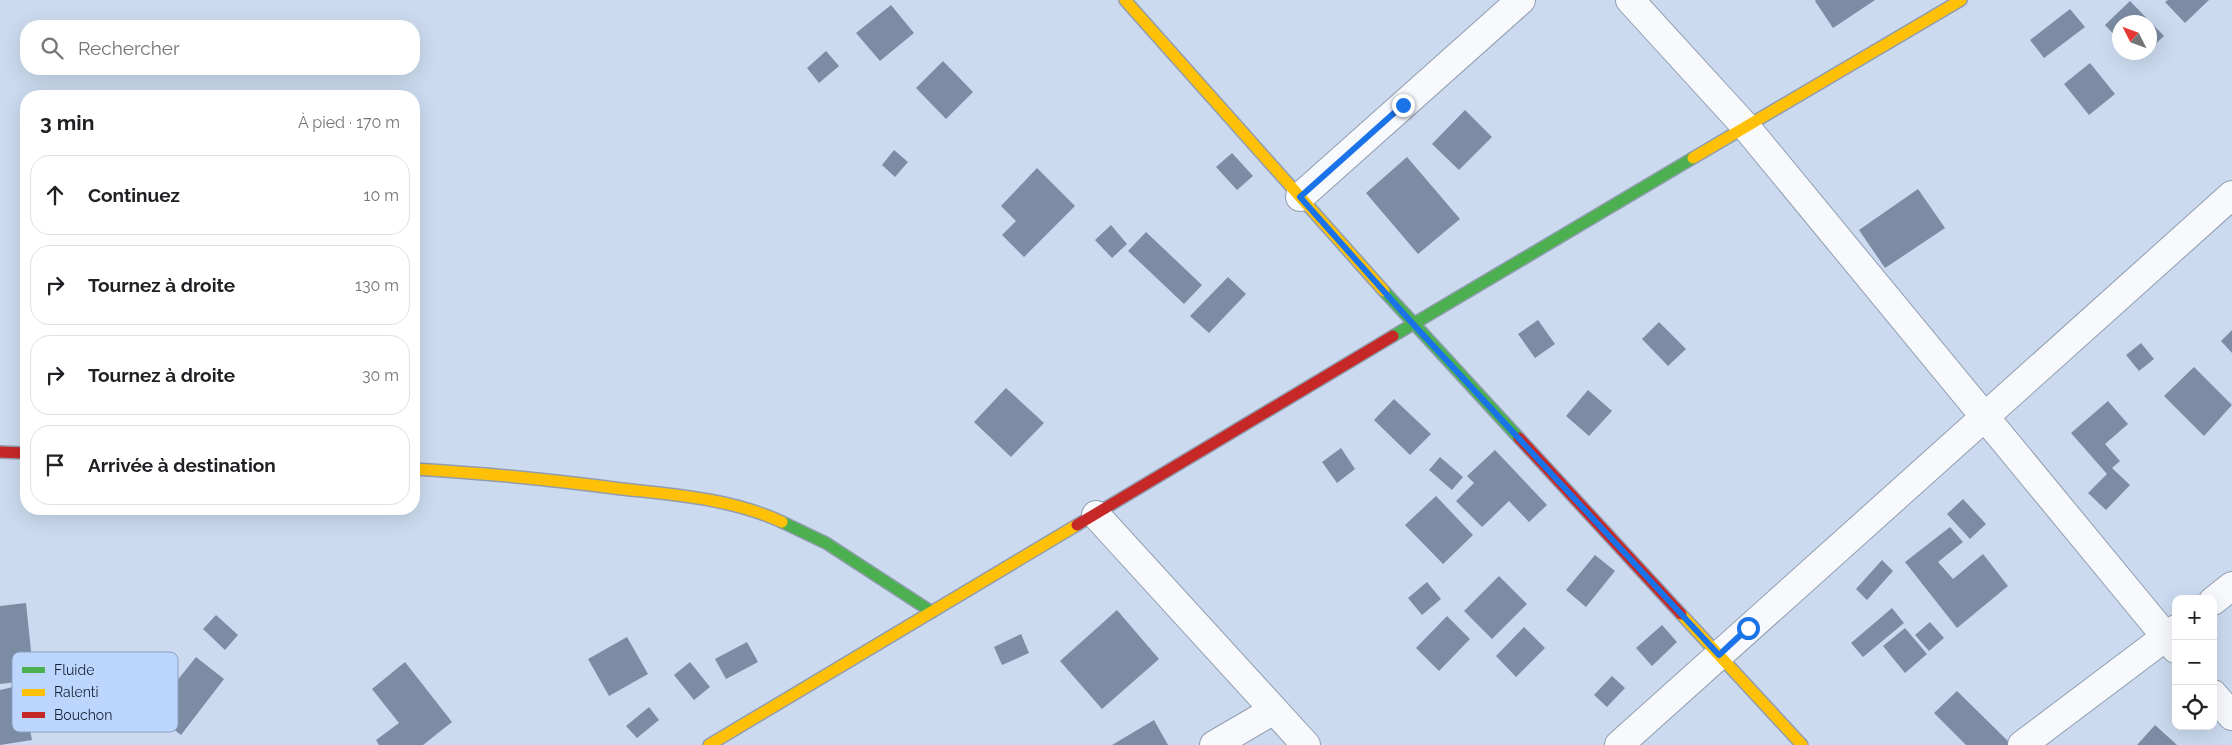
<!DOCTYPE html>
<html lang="fr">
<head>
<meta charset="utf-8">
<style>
	:root { --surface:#fff; --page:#f6f6f6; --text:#202124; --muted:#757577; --line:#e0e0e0 }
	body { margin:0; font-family:Raleway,sans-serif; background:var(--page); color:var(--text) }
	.controls { position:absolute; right:15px; bottom:15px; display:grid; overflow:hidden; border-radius:10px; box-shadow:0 5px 20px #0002 }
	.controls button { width:45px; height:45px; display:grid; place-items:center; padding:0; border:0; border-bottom:1px solid var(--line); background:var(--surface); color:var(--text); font:25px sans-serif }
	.compass { position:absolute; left:2112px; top:15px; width:45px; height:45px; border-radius:50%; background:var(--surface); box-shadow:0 5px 20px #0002; rotate:312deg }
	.stop { position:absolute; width:15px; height:15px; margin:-11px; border:4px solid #1a73e8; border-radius:50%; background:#fff }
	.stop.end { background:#1a73e8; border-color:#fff; box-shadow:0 1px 5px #0008 }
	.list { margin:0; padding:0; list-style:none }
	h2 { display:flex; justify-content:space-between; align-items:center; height:65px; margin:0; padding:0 20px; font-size:21px }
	h2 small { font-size:16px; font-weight:400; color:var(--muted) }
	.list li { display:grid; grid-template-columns:32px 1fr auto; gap:15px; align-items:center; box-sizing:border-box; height:80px; margin:0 10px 10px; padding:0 10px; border:1px solid var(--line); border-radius:20px }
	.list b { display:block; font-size:19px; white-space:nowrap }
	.list em { font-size:16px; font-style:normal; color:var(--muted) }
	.icon { flex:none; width:28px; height:28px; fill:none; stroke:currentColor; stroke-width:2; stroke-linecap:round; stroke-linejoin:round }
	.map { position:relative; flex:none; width:2232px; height:745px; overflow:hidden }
	.search { position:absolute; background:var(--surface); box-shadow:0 5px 20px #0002; left:20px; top:20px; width:400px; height:55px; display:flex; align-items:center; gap:12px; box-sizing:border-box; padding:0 18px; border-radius:20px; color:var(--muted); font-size:19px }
	.panel { position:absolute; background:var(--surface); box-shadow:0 5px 20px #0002; left:20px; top:90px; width:400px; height:425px; border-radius:20px }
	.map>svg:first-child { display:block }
</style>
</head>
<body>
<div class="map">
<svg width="2232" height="745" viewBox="0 0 2232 745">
	<rect width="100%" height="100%" fill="#cbdaef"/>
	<path fill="#7c8ca4" d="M1875 0 1833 28 1815 1 1816 0Z
		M2168 0H2209L2185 23 2165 2Z
		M2130 1 2164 36 2150 49V22H2120V41L2105 25Z
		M891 5 914 33 880 61 856 33Z
		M2070 9 2085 27 2044 58 2030 40Z
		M826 51 839 66 819 83 807 68Z
		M943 61 973 92 946 119 916 88Z
		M2090 63 2115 94 2089 115 2064 84Z
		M1465 110 1492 137 1459 170 1432 144Z
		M894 150 908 162 895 177 882 165Z
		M1232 153 1253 176 1237 190 1216 167Z
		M1407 157 1460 219 1418 254 1366 193Z
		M1037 168 1075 206 1024 257 1002 235 1016 221 1001 206Z
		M1918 189 1945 228 1885 268 1859 230Z
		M1111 225 1127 244 1112 258 1095 240Z
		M1146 232 1202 285 1184 304 1128 251Z
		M1228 277 1246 294 1209 333 1190 316Z
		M1538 320 1555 344 1535 358 1518 334Z
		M1659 322 1686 349 1668 366 1642 339Z
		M2232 330V353L2221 341Z
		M2141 343 2154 359 2139 371 2126 355Z
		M2194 367 2232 405 2204 436 2164 396Z
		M1006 388 1044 423 1011 457 974 422Z
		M1588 390 1612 411 1589 436 1566 416Z
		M1394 399 1431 434 1410 455 1374 420Z
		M2108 401 2128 424 2105 444 2120 461 2112 468 2130 485 2106 510 2088 493 2107 474 2071 433Z
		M1341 448 1355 469 1337 483 1322 462Z
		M1495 450 1547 505 1529 522 1509 501 1482 527 1456 501 1474 483 1467 476Z
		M1440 457 1463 477 1452 490 1429 470Z
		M1436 496 1473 535 1443 564 1405 525Z
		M1963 499 1986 524 1970 539 1947 514Z
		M1950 527 1963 542 1938 562 1953 579 1983 554 2008 586 1957 628 1905 562Z
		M1595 555 1615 571 1586 607 1566 590Z
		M1882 560 1893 571 1867 600 1856 589Z
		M1499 576 1527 604 1492 639 1464 611Z
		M1427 582 1441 599 1422 615 1408 598Z
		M26 603 34 680 0 684V606Z
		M1892 608 1904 623 1863 657 1851 643Z
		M1117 610 1159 659 1102 709 1060 661Z
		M216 615 238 635 225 650 203 629Z
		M1447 616 1470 639 1439 671 1416 648Z
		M1930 622 1944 638 1929 651 1915 635Z
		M1662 625 1677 642 1652 666 1636 648Z
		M1524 627 1545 648 1516 677 1496 656Z
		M1905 628 1927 654 1905 673 1883 646Z
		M1021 634 1029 653 1002 665 994 647Z
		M627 637 648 674 609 696 588 659Z
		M747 642 758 662 726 679 715 659Z
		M196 657 224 679 181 735 152 712Z
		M405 662 452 722 423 745H379L376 740 399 723 372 689Z
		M690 662 710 687 694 700 674 675Z
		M1612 676 1625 688 1607 707 1594 695Z
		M21 685 32 740 0 745V690Z
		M1957 691 2012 745H1966L1934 713Z
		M649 707 659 720 637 738 626 726Z
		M1154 720 1168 745H1112Z
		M2155 725 2177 745H2137Z"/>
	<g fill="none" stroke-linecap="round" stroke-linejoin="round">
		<g stroke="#919daf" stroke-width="30">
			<path id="street" d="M1630 0 1746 127 2176 649
				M1300 197 1521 0
				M1096 515 1306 745
				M2213 601 2232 586
				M2213 694 2232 716
				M1214 745 1274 710
				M1619 745 2232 195
				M2022 745 2176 629"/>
		</g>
		<g stroke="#919daf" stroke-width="14">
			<path id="fast" d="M1384 291 1519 438
				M1393 336 1693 158
				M782 522 826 543 932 612"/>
		</g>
		<g stroke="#919daf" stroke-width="14">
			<path id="slow" d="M1125 0 1384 291
				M1693 158 1961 0
				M414 469C484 473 553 480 622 489 677 495 732 499 782 522
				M1681 614 1802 745
				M709 745 1077 525"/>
		</g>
		<g stroke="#919daf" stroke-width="14">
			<path id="jam" d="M1519 438 1681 614
				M0 452 26 453
				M1077 525 1393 336"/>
		</g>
		<use href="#street" stroke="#f7f9fd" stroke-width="28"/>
		<use href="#fast" stroke="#4caf50" stroke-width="11"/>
		<use href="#slow" stroke="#ffc107" stroke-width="11"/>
		<use href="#jam" stroke="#c62828" stroke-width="11"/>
	</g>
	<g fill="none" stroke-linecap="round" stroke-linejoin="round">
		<path stroke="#1a73e8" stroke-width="6" d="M1403 105 1300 197 1413 324 1719 655 1748 628"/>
	</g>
	<rect x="12" y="652" width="166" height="80" rx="8" fill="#bcd6fe" stroke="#8aa0c2" stroke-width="1"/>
	<rect x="22" y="667" width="23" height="6" fill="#4caf50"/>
	<rect x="22" y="689" width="23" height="7" fill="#ffc107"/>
	<rect x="22" y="712" width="23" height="6" fill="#c62828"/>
	<g font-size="14" fill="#172336">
		<text x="54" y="675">Fluide</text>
		<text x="54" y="697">Ralenti</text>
		<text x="54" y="720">Bouchon</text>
	</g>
</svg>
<div class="controls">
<button>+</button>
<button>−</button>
<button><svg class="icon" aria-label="locate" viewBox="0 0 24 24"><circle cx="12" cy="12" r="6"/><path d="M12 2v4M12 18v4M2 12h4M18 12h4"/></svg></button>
</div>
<svg class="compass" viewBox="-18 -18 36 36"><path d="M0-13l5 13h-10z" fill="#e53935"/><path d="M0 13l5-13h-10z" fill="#757577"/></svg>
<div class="stop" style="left:1748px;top:628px"></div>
<div class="stop end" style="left:1403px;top:105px"></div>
<div class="search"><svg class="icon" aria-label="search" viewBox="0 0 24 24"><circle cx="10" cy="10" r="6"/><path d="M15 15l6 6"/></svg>Rechercher</div>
<section class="panel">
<h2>3 min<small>À pied · 170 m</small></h2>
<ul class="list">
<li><svg class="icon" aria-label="ahead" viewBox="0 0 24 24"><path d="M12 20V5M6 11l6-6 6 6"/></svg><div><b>Continuez</b></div><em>10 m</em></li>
<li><svg class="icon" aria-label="right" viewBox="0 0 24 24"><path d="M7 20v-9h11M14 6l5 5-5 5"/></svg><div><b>Tournez à droite</b></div><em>130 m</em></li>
<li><svg class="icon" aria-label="right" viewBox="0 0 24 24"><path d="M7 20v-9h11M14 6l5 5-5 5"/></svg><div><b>Tournez à droite</b></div><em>30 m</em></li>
<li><svg class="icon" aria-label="arrive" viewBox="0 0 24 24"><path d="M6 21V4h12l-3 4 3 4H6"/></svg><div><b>Arrivée à destination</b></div></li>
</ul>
</section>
</div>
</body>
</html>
